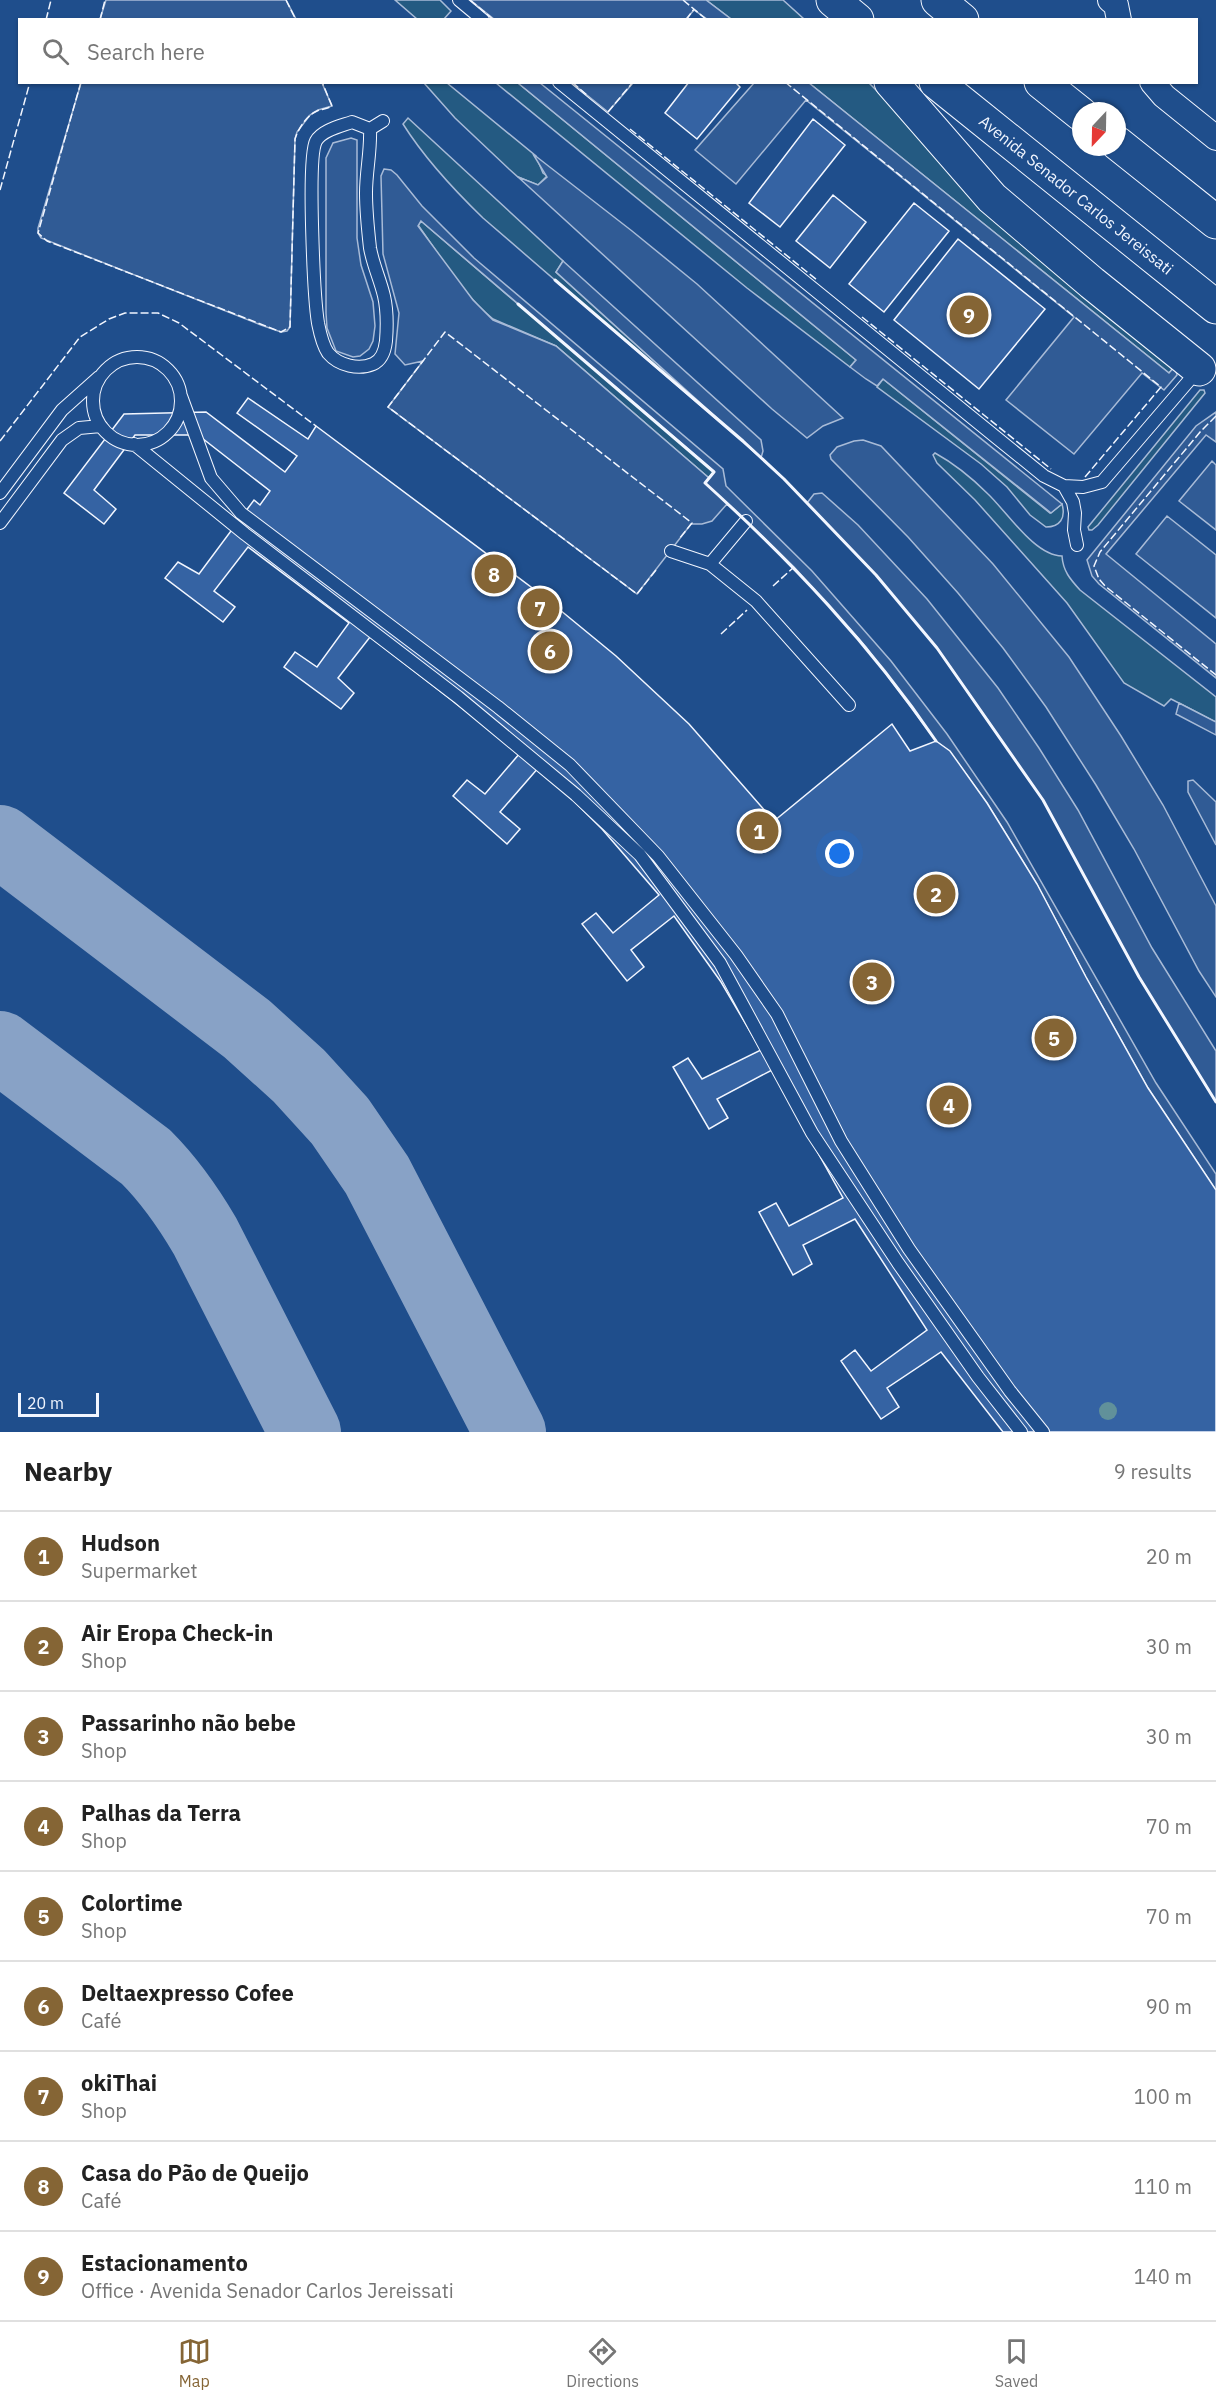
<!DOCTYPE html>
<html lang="en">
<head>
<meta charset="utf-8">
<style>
	:root { --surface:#fff; --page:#f2f2f2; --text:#222; --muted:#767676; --line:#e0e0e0; --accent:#856535 }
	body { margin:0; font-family:"IBM Plex Sans",sans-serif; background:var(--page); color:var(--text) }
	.compass { position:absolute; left:1072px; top:102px; width:54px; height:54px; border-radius:50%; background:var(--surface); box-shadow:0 2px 4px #0004; rotate:202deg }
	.scale { position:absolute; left:18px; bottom:15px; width:81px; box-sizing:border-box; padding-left:6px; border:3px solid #f2f6ff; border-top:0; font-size:16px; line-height:21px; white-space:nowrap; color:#f2f6ff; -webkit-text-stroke:4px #1f4e8c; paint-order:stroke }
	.you { position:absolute; left:840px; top:854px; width:21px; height:21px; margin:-15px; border:4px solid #fff; border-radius:50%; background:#1a73e8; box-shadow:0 0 0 9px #1a73e833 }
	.badge { display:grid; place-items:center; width:39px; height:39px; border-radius:50%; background:var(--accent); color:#fff; font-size:20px; font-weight:700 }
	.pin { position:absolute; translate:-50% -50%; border:3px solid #fff; box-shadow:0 2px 6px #0006 }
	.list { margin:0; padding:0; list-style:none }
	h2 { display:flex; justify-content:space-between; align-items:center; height:78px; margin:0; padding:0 24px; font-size:26px }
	h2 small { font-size:20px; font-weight:400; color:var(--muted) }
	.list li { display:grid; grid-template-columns:39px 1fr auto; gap:18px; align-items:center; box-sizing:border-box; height:90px; padding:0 24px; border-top:2px solid var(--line) }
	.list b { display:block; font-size:22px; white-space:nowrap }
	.list p { margin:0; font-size:20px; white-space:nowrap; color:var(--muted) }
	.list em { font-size:20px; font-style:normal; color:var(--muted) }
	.icon { flex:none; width:33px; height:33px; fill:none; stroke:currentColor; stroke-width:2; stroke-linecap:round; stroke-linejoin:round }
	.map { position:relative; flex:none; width:1216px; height:1432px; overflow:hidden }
	.search { position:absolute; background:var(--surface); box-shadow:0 2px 4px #0004; left:18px; right:18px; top:18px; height:66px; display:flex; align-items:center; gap:15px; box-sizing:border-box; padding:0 21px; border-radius:0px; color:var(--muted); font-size:22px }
	.sheet { height:888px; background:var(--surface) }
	nav { display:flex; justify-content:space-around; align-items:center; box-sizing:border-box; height:84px; border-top:2px solid var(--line); background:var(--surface); font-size:16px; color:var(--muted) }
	nav a { display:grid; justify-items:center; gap:3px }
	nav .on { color:var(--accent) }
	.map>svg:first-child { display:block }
</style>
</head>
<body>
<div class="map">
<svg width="1216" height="1432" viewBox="0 0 1216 1432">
	<rect width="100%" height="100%" fill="#1f4e8c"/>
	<path fill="#245a82" stroke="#a8bbd7" stroke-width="1.5" d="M395 0H440L451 11 444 19H417Z
		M706 0H783L804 19H731Z
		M424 83H447L536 156 543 173 547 176 538 185 518 177 509 169 455 118Z
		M496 83H518L856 360 850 367 747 288Z
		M809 83H869L927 141 1175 366 1169 373Z
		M408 118 563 261 556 272 761 458 483 218C453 189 425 159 403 124Z
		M421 221 714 472 709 478 556 346 493 319C463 295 441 257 418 225Z
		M883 379 1050 513 1062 504C1066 518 1060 527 1046 527L1030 515 1007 487 981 464 877 387Z
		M1200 390H1204L1205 393 1098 525 1092 530H1089L1088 527Z
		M935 453C955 464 972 478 988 494 1007 512 1035 556 1062 556 1063 571 1070 579 1080 590L1216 697V722L1171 699 1164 706 1124 683 1067 603 975 500 937 463 933 455Z"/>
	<path fill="#305b95" stroke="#a8bbd7" stroke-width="1.5" fill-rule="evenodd" d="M106 0H286L296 19H100Z
		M470 0H706L731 19H707L694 10 686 19H494Z
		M81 83H322L332 106 318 110 310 115 297 132 295 139 290 327 287 331 281 332 261 325 41 238 38 233V228Z
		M518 83H540L1062 504 1051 513 883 379 877 386 866 379 850 367 856 360Z
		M572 83H633L608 112Z
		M754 83H809L1169 373 1175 366 1177 375 1164 390 1142 373 1074 454 1006 400 1074 317 806 100 736 184 695 150Z
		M351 138 357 140V238L361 265 373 302 375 326 373 341 369 349 360 356 353 357 336 351 327 328 326 313V158L333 143Z
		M533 154 632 231 697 284 843 418 823 426 807 438 772 409 518 177 538 185 547 177Z
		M384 169 391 170 397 175 422 206 474 258 723 469 726 486 812 571 891 661 947 734 1007 822 1156 1083 1216 1174V1190L1148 1088 1086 977 1037 884 987 803 950 752 936 741 866 647 794 567 764 538 727 504 712 521 702 524H691L637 594 388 407 423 361 405 365 395 354 399 313 383 254 381 176ZM421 221 714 471 709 478 556 346 493 320 473 300 418 226Z
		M563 261 761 440 763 451 761 458 556 272Z
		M1216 412V442L1206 435 1106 554 1216 644V678L1099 584 1092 576 1087 560 1196 426Z
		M863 440 881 446 993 564 1069 657 1121 736 1163 805 1216 906V997L1199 971 1134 849 1096 785 1046 707 1003 648 958 593 908 537 831 459 830 455 837 447 854 441Z
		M1212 461 1216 465V530L1179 501Z
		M822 493 858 525 927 599 998 688 1039 748 1078 810 1152 948 1216 1051V1102L1139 977 1043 800 937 648 876 575 807 503 814 494Z
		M1167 516 1216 555V618L1136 554Z
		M1179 703 1216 722V735L1176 714Z
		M1193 780 1216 802V845L1188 792V781Z"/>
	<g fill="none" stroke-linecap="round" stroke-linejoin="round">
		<path stroke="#88a2c6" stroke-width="72" d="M0 841 247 1029 299 1076 340 1121 377 1175 510 1432
			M0 1047 146 1157C170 1181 188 1207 205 1236L305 1432"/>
	</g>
	<path fill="#3563a3" stroke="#f2f6ff" stroke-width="1.5" d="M689 82H735L740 87 697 139 665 113Z
		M813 119 845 145 780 227 749 203Z
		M833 195 866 222 830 268 796 241Z
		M914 203 949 231 884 312 849 284Z
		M958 239 1045 309 979 389 894 320Z
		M248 398 308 439 316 426 543 596 616 656 689 724 774 821 892 724 910 751 936 741 950 751 987 803 1037 884 1086 977 1148 1088 1216 1190V1432H1003L941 1352 887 1388 899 1407 881 1419 841 1361 855 1350 871 1371 927 1330 855 1219 803 1245 812 1264 793 1275 759 1212 776 1203 789 1226 843 1198 772 1070 717 1099 728 1118 709 1129 673 1067 688 1058 702 1079 761 1050 721 982 674 916 631 950 644 967 627 981 582 924 596 913 613 933 659 895 602 829 539 767 500 812 520 829 507 844 453 796 467 780 485 794 520 753 370 637 338 678 354 693 341 709 284 667 295 652 317 667 349 623 248 547 214 591 235 607 223 622 165 578 178 562 199 574 254 500 260 505 270 491 198 435H135L94 490 116 509 104 524 64 493 124 414 206 412 285 472 297 456 237 413Z"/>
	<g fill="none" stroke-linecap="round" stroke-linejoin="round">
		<g stroke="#f2f6ff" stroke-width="14">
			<path id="service" d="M459 0 483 20
				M559 82 997 438 1044 476 1064 486 1073 502 1075 513 1074 530 1077 545
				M352 122 370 129C371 151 366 171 366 193 366 211 368 230 370 248 373 265 380 279 384 296 387 309 387 328 386 341 385 350 382 360 373 364 359 370 339 366 328 353 322 344 320 333 318 323 314 298 307 158 316 141 322 130 341 126 352 122Z
				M370 129 383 121
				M93 401a44 44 0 1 1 88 0a44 44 0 1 1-88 0Z
				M181 396 211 478 241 513 498 707 570 765 658 856 736 955 777 1014 841 1141 909 1249 1010 1391 1043 1432
				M134 444 245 534 458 697 576 795 640 855 720 963 812 1133 898 1263 978 1377 1021 1432
				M1064 486 1083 487 1102 482 1198 370
				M0 493 62 410 99 377
				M0 523 62 440 79 428 101 426
				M671 551 710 564 756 601 849 705
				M710 564 746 521"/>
		</g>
		<g stroke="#f2f6ff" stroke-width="26">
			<path id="minor" d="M1110 0 1116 5 1119 20
				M1152 82 1164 96 1216 138"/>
		</g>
		<g stroke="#f2f6ff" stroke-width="35">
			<g id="primary">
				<path d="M833 0 857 20"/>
				<path d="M938 0 962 20"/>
				<path d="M891 82 992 198 1092 283 1199 369"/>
				<path id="s1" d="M936 82 1216 307"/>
				<path d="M1041 82 1081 114"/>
				<path d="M1117 143 1216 222"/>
			</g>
		</g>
		<use href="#service" stroke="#1f4e8c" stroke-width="12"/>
		<use href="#minor" stroke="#1f4e8c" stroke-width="24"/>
		<use href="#primary" stroke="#1f4e8c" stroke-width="33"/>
		<path stroke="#f2f6ff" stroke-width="1.5" stroke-dasharray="8 3" stroke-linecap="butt" d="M286 0 296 20
			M470 0 494 20
			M683 0 707 20
			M46 20 51 0
			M100 20 105 0
			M686 20 694 9
			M81 82 38 233 47 241 281 332 290 327 295 139C298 129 307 115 317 111 322 109 327 109 332 106L322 82
			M572 82 588 96
			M785 82 1161 387 1085 477
			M608 112 633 82
			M630 129 817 280
			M0 190 30 82
			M862 317 1051 469
			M1216 416 1201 431 1100 552 1094 566 1099 579 1105 586 1216 675
			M0 441 80 337 109 319 125 313H158L179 323 316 426
			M656 570 637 594 388 407 445 332 692 523 679 539
			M773 586 794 567
			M721 634 747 610"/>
		<path stroke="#f2f6ff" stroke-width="3" d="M555 280 743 441 784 479 876 575 937 648 1043 800 1139 977 1216 1102
			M518 304 714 472 705 483C791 561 870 644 936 741"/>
	</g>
	<circle fill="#61919a" cx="1108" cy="1411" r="9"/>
	<g text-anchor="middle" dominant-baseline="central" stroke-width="4.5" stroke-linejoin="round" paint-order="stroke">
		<g font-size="16" fill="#f2f6ff" stroke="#1f4e8c">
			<text stroke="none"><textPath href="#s1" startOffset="180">Avenida Senador Carlos Jereissati</textPath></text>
		</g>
	</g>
</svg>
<svg class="compass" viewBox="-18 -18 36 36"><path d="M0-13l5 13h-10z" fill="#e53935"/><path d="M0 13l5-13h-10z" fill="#767676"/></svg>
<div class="scale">20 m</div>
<div class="you"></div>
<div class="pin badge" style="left:759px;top:831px">1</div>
<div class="pin badge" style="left:936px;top:894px">2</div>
<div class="pin badge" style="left:872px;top:982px">3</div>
<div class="pin badge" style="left:949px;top:1105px">4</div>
<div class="pin badge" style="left:1054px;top:1038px">5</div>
<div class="pin badge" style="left:550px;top:651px">6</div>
<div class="pin badge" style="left:540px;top:608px">7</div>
<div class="pin badge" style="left:494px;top:574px">8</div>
<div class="pin badge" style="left:969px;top:315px">9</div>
<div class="search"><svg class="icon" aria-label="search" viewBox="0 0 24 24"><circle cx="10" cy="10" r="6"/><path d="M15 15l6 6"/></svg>Search here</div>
</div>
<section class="sheet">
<h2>Nearby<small>9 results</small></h2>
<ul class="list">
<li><span class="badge">1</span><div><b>Hudson</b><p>Supermarket</p></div><em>20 m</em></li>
<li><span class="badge">2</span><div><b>Air Eropa Check-in</b><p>Shop</p></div><em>30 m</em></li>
<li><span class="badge">3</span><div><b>Passarinho não bebe</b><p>Shop</p></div><em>30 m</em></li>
<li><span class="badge">4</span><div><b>Palhas da Terra</b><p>Shop</p></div><em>70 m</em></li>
<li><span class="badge">5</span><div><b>Colortime</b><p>Shop</p></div><em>70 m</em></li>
<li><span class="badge">6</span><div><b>Deltaexpresso Cofee</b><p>Café</p></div><em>90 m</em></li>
<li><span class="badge">7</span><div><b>okiThai</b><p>Shop</p></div><em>100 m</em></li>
<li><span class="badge">8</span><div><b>Casa do Pão de Queijo</b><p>Café</p></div><em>110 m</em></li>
<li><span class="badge">9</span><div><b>Estacionamento</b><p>Office · Avenida Senador Carlos Jereissati</p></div><em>140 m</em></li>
</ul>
</section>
<nav>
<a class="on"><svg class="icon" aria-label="map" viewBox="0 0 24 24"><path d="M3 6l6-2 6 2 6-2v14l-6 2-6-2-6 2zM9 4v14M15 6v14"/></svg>Map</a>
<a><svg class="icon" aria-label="directions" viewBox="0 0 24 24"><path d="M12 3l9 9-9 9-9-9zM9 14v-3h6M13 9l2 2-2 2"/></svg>Directions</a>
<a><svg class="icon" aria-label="saved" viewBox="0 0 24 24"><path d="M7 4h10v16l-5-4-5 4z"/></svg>Saved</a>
</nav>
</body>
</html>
